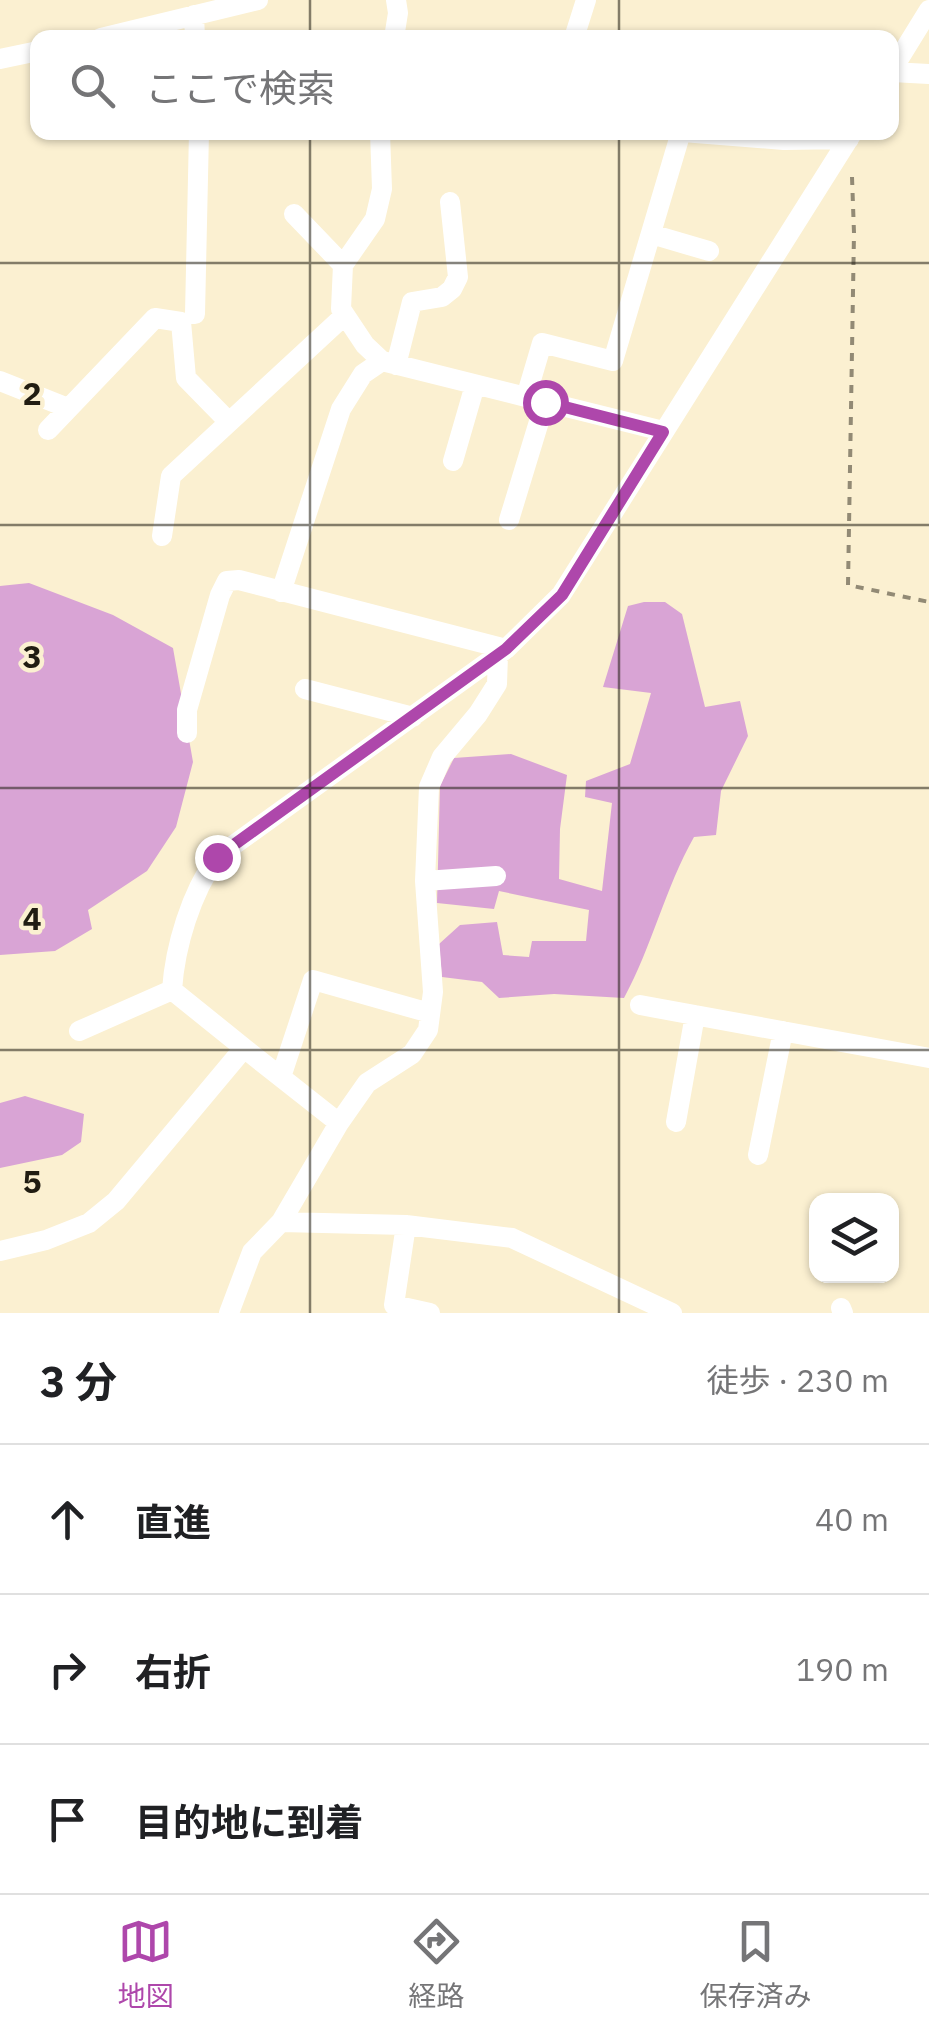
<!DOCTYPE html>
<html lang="ja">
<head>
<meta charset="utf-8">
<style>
	:root { --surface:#fff; --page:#f6f6f6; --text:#202124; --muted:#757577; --line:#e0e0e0; --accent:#ae47ab }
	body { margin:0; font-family:"IBM Plex Sans","Noto Sans JP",sans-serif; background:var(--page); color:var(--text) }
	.controls { position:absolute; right:30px; bottom:30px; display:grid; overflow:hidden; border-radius:20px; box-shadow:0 2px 8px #0004 }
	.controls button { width:90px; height:90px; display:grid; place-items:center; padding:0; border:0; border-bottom:2px solid var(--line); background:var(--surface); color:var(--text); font:50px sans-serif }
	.stop { position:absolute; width:30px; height:30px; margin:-22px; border:8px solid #ae47ab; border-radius:50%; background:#fff }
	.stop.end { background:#ae47ab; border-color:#fff; box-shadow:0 2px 10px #0008 }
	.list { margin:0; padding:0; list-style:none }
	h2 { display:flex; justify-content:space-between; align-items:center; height:130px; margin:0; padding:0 40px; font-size:42px }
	h2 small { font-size:32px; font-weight:400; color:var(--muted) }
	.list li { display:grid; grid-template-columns:65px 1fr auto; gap:30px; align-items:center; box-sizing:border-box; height:150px; padding:0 40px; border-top:2px solid var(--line) }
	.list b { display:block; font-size:38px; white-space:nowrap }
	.list em { font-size:32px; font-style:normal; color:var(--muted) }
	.icon { flex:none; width:55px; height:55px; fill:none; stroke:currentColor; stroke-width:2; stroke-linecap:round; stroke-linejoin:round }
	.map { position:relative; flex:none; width:929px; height:1313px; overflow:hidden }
	.search { position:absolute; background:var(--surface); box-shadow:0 2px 8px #0004; left:30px; right:30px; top:30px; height:110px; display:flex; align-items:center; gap:25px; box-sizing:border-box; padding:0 35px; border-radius:20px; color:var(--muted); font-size:38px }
	.sheet { height:580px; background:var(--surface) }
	nav { display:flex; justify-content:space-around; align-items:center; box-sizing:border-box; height:140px; border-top:2px solid var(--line); background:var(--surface); font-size:28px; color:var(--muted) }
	nav a { display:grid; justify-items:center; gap:5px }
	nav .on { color:var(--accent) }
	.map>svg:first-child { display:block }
</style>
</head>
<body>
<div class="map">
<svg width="929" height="1313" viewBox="0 0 929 1313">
	<rect width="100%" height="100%" fill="#fbf0d1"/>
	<path fill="#d9a4d5" d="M29 583 113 615 173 648 193 762 176 827 147 871 88 910 92 929 55 951 0 955V586Z
		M644 602H665L682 614 705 707 740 701 748 736 721 791 716 835 694 837C665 888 652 947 624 998L554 994 499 998 482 982 442 977 439 944 460 925 497 922 503 955 529 957 532 941H586L589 910 499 891 494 909 437 903 440 786 454 758 511 754 567 775 560 829 559 879 602 891 612 803 585 797 586 781 630 764 651 693 603 687 628 606Z
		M25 1096 84 1114 81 1142 62 1155 0 1168V1103Z"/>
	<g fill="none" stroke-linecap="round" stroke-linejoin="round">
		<path stroke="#928a75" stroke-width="4" stroke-dasharray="8 8" stroke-linecap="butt" d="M852 177 854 233 848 585 929 602"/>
		<path stroke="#fff" stroke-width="20" d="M194 15 195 38
			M101 38 258 0
			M394 38 398 13 396 0
			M574 38 586 0
			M0 59 38 51
			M892 70 929 10
			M892 72 929 74
			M683 132 784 140 849 139
			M294 214 343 265 341 309 365 345 382 361 526 397 542 343 613 361 681 132
			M651 234 709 251
			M343 265 375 219 382 189 380 132
			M195 314 199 132
			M396 365 412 302 442 297 452 289 458 277 450 202
			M0 381 68 408
			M526 397 663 431
			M48 430 155 318 181 322 186 378 229 422
			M453 461 475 385
			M509 520 545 402
			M162 536 171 476 345 315
			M281 592 341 409 363 374 382 361
			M305 689 413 717
			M187 733V710L220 595 227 581 239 580 506 649
			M425 881 496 876
			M172 990 244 1048
			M640 1005 929 1058
			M79 1031 172 990C175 946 191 893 217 857L506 649 561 595 853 132
			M281 1077 313 980 430 1013
			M676 1122 695 1015
			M758 1155 783 1031
			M281 1222 406 1225 512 1238 672 1313
			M406 1225 394 1305 430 1313
			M0 1251 46 1240 89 1223 116 1201 244 1048 339 1123
			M841 1308 843 1313
			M229 1313 252 1252 281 1222 339 1123 367 1083 412 1054 428 1030 433 992 425 881 429 787 442 757 478 714 497 684 498 655"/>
	</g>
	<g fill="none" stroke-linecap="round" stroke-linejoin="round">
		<path stroke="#ae47ab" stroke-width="12" d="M217 857 506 649 562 595 663 432 545 402"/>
	</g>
	<path fill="none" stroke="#211d12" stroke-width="2.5" stroke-opacity="0.55" d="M310 0V38M619 0V38M310 132V1313M619 132V1313M0 263H929M0 525H929M0 788H929M0 1050H929"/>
	<g font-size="32" text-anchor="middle" font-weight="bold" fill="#211d12" stroke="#fbf0d1" stroke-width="9" stroke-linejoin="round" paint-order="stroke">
		<text x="32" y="405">2</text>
		<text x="32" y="668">3</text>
		<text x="32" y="930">4</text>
		<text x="32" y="1193">5</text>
	</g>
</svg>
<div class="controls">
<button><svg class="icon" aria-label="layers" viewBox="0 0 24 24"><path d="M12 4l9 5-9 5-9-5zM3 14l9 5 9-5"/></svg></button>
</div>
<div class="stop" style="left:545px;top:402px"></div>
<div class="stop end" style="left:217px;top:857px"></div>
<div class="search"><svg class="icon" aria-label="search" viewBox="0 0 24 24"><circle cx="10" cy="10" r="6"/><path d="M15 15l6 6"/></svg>ここで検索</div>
</div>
<section class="sheet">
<h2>3 分<small>徒歩 · 230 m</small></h2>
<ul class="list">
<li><svg class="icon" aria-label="ahead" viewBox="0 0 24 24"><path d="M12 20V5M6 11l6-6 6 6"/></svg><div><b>直進</b></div><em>40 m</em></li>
<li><svg class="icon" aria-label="right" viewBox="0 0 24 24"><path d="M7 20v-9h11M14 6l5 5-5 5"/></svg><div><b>右折</b></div><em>190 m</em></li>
<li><svg class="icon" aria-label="arrive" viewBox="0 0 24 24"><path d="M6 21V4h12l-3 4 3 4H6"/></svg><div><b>目的地に到着</b></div></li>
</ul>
</section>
<nav>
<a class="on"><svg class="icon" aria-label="map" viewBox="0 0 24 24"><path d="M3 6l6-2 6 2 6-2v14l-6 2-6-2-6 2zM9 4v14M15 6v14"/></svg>地図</a>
<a><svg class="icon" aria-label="directions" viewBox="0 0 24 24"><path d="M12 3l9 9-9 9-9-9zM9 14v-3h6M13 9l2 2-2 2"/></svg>経路</a>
<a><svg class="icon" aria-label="saved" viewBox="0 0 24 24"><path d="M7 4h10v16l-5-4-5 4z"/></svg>保存済み</a>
</nav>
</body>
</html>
